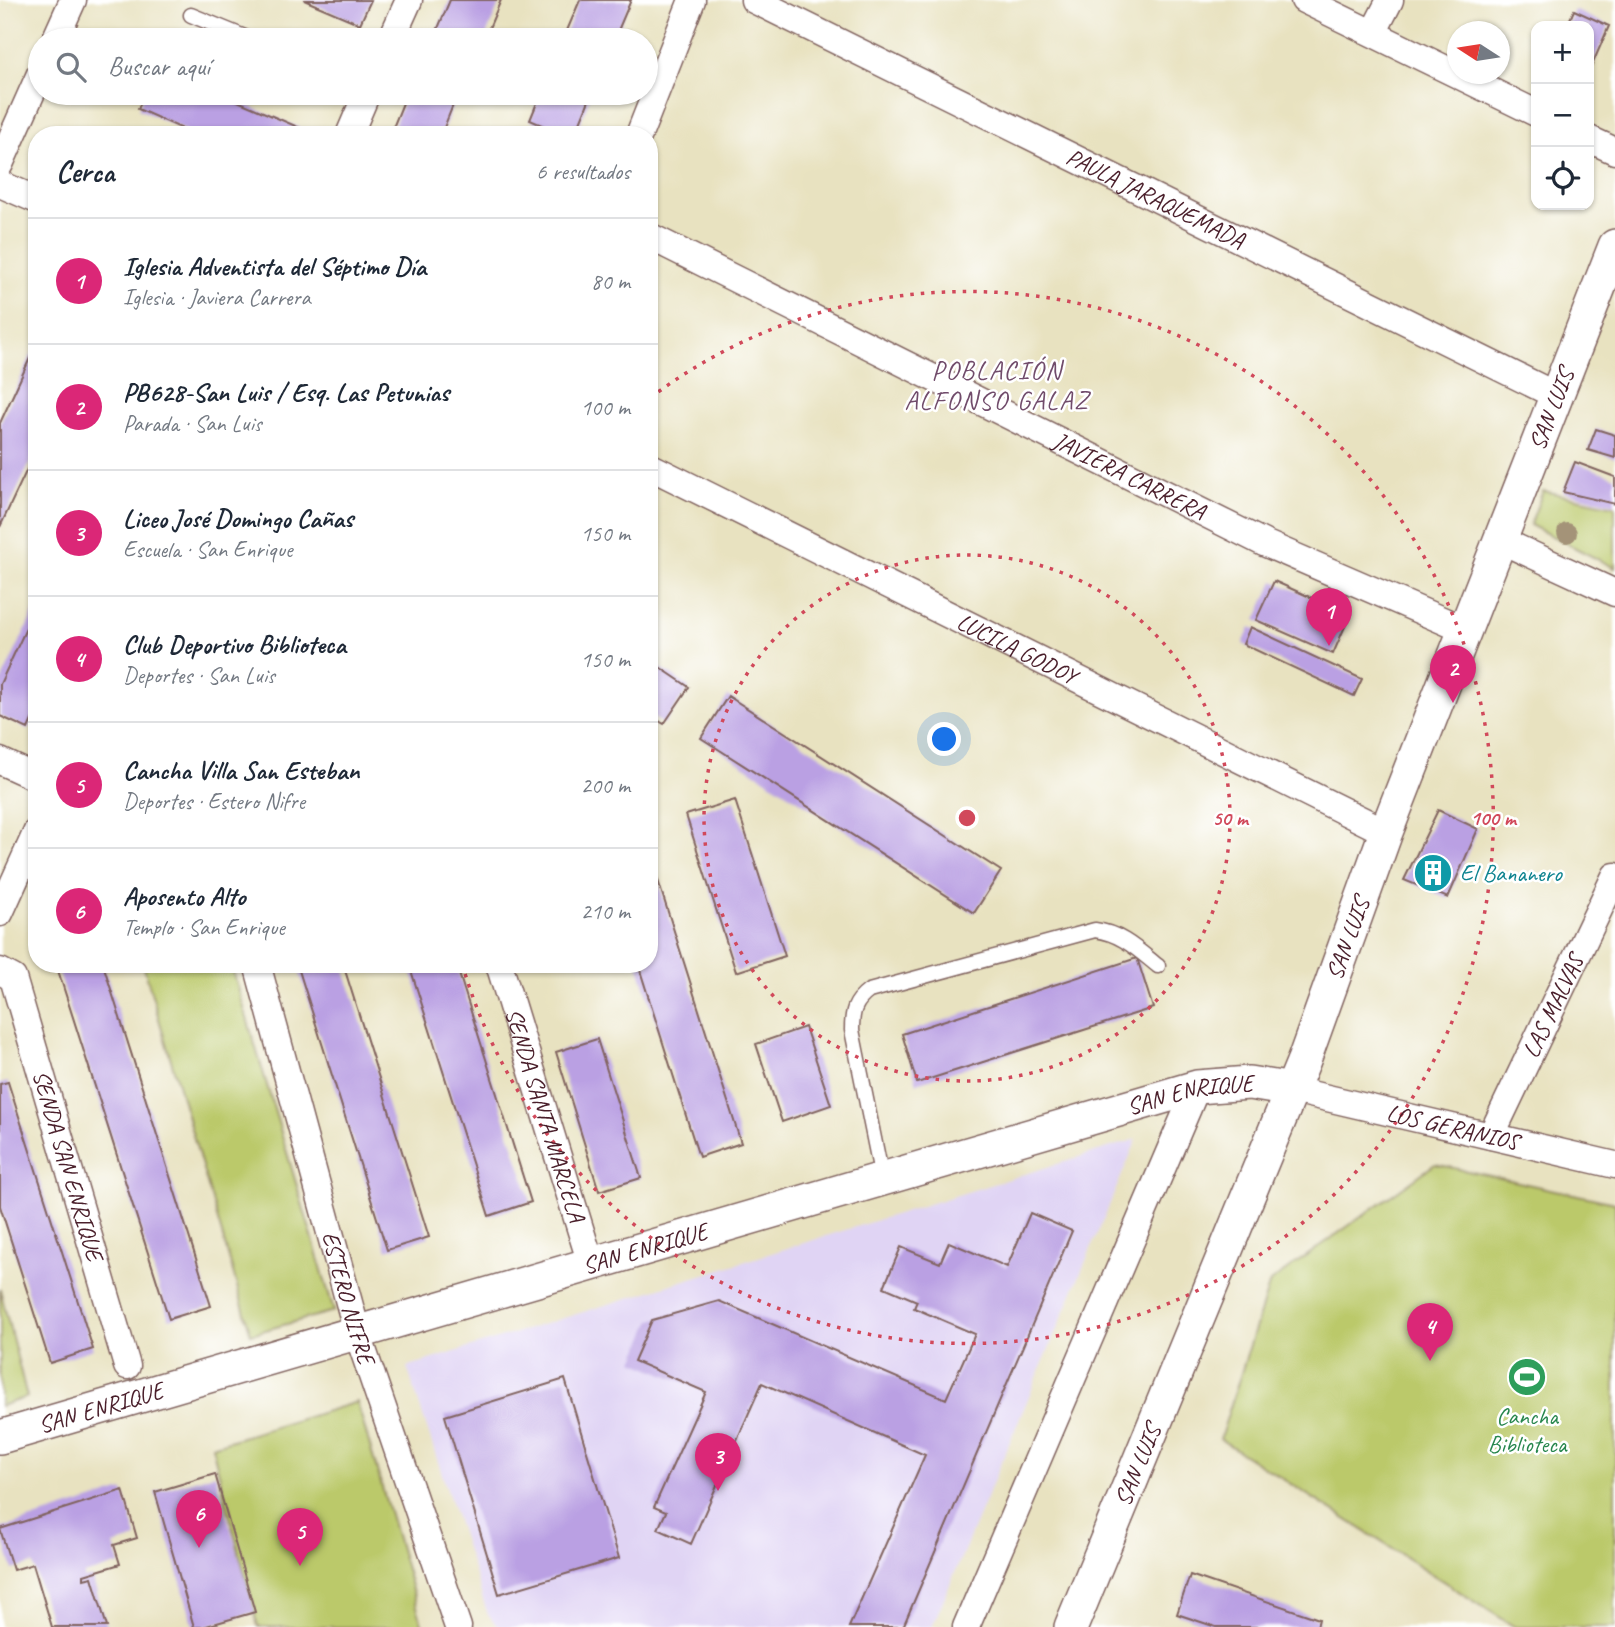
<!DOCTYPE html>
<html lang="es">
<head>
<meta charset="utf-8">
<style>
	:root { --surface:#fff; --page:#f2f2f3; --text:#1f2937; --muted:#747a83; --line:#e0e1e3; --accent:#db2777 }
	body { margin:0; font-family:Caveat,sans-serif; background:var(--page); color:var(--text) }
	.controls { position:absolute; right:21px; top:21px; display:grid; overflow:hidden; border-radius:14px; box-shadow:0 2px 5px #0004 }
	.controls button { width:63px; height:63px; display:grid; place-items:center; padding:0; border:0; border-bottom:2px solid var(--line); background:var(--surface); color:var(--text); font:35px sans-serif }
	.compass { position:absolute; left:1447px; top:21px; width:63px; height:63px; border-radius:50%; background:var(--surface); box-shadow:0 2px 5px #0004; rotate:282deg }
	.you { position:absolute; left:945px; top:740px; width:24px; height:24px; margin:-18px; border:5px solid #fff; border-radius:50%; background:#1a73e8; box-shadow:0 0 0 10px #1a73e833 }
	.badge { display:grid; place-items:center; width:46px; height:46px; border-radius:50%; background:var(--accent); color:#fff; font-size:23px; font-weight:700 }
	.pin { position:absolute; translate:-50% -58px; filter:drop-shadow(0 2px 4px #0008) }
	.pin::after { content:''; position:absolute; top:37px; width:24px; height:21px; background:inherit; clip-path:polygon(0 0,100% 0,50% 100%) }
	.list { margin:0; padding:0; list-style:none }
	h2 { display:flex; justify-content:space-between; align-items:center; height:91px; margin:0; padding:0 28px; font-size:30px }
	h2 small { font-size:23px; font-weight:400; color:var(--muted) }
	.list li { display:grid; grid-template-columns:46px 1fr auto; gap:21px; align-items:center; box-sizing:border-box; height:126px; padding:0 28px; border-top:2px solid var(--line) }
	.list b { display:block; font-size:26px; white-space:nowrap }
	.list p { margin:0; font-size:23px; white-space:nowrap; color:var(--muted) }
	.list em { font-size:23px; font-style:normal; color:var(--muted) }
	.icon { flex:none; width:38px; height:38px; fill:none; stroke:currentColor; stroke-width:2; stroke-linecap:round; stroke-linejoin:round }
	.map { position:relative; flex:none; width:1615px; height:1627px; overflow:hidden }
	.search { position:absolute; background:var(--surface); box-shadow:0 2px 5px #0004; left:28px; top:28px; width:630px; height:77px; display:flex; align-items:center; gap:18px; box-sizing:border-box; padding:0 24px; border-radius:38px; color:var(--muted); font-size:26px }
	.panel { position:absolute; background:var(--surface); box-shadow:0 2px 5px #0004; left:28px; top:126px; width:630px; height:847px; border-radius:28px }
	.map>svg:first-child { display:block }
</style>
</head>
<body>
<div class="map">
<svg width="1615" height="1627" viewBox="0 0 1615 1627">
	<rect width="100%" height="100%" fill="#fff"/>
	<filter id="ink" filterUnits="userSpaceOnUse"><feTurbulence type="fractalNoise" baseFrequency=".0143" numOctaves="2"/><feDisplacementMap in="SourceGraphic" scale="14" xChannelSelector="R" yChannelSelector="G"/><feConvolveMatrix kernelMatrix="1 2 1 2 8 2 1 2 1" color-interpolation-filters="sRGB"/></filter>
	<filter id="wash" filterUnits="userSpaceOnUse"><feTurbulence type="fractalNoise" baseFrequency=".00686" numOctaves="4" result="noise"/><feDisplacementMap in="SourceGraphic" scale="28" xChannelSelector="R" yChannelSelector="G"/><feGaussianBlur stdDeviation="1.57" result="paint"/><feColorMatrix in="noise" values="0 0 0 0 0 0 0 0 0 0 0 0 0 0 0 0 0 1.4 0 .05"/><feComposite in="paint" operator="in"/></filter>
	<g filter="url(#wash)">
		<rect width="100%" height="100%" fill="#e8e2c0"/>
		<path fill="#e0d4f4" d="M1137 1139 932 1627H498L488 1615 407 1367Z"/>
		<path fill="#bbc96b" stroke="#82744b" stroke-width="2" d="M1543 491 1615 506V568L1530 525Z
			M143 964H231L334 1311 251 1334Z
			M1435 1164 1615 1203V1627H1515L1220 1439 1270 1282Z
			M0 1289 27 1397 0 1406Z
			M357 1402 423 1627H258L212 1446Z"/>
		<g id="blocks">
			<path fill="#baa0e3" d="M304 0H371L360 24Z
				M450 0H501L484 40H433Z
				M580 0H631L614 40H563Z
				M1574 10 1609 26 1589 72V26H1567Z
				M145 93H219L307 131 305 135H196L138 109Z
				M407 93H425L453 105 441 135H390Z
				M541 93H592L575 135H565L530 120Z
				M37 343V448L0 527V423Z
				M1596 429 1615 435V458L1588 450Z
				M1575 462 1615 477V504L1563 492Z
				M1274 581 1350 615 1333 654 1256 620Z
				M37 605V709L28 729 0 716V684Z
				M1250 627 1362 679 1354 696 1243 644Z
				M649 660 689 687 664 724 649 715Z
				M728 696 1001 871 974 913 701 738Z
				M735 800 785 956 736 972 686 815Z
				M1438 810 1478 829 1448 898 1404 880Z
				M650 855 741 1143 699 1157 638 964H649Z
				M1137 958 1153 1008 917 1083 902 1034Z
				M56 964H103L211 1306 169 1319Z
				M297 964H343L429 1237 387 1250Z
				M409 964H456L531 1202 489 1216Z
				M805 1027 831 1105 782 1122 756 1044Z
				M597 1039 641 1178 599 1191 556 1052Z
				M8 1082 93 1349 50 1363 0 1206V1084Z
				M1030 1213 1072 1231 903 1627H849L925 1455 762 1383 691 1544 658 1529 666 1512 654 1507 706 1392 634 1361 652 1320 719 1301 946 1399 975 1334 914 1308 917 1301 884 1287 901 1247 940 1263 949 1242 1007 1267Z
				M565 1379 619 1558 499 1594 445 1416Z
				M215 1474 255 1612 203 1627H194L155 1492Z
				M123 1490 137 1538 114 1545 120 1564 84 1575V1579L92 1577 107 1627H52L33 1564 13 1570 0 1529Z
				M1190 1575 1319 1619 1317 1627H1216L1177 1614Z"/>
		</g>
	</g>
	<g filter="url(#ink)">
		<use href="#blocks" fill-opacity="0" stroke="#81635f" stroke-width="2"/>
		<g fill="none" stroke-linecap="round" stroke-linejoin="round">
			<g stroke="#81635f" stroke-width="17">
				<path id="service" d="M191 15 252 40
					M882 1178 852 1030C852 1012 854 1002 869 991L1095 930C1121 933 1138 950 1158 966"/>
			</g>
			<g stroke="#81635f" stroke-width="29">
				<g id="minor">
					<path id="s1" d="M754 0 1557 396"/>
					<path d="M1304 0 1536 113"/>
					<path d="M1373 33 1390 0"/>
					<path d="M55 40 73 0"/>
					<path d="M391 40 409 0"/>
					<path d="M349 135 367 93"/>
					<path d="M639 135 692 0"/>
					<path d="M1589 139 1615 151"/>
					<path d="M0 164 40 74"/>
					<path d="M0 184 37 200"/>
					<path id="s2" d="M649 236 1264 543 1465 630"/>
					<path id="s3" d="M649 466 1386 832"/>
					<path d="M1500 540 1615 593"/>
					<path d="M0 761 37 778"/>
					<path d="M0 913 37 831"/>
					<path id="s4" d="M257 964 357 1332 458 1627"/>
					<path id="s5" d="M499 964 591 1264"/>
					<path id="s6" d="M0 971 13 978 127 1366"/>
					<path id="s7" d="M1293 1090 1615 1165"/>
					<path id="s8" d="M1491 1136 1615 876"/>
					<path d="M966 1627 1197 1087"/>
				</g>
			</g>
			<g stroke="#81635f" stroke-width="36">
				<g id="tertiary">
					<path id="s9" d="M0 1437 1197 1087 1249 1083 1293 1090"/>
					<path id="s10" d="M1071 1627 1304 1060 1386 832 1615 246"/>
				</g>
			</g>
			<use href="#service" stroke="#fff" stroke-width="14"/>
			<use href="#minor" stroke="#fff" stroke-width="26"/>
			<use href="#tertiary" stroke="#fff" stroke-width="33"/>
		</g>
		<circle fill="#a49378" cx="1567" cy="533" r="10"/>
	</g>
	<g fill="none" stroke="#d1495b" stroke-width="3.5" stroke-dasharray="3.5 7">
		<circle cx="967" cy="818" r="263"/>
		<path d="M650 398A526 526 0 1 1 463 967"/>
	</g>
	<defs>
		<g id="building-disc" transform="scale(2.0125)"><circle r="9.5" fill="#0f9aa8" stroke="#fff"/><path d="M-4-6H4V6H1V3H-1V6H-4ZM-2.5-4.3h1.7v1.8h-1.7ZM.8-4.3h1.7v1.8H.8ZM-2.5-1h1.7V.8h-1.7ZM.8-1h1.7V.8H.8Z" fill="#fff"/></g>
		<g id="stadium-disc" transform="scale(2.0125)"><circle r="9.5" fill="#2e9e5b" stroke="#fff"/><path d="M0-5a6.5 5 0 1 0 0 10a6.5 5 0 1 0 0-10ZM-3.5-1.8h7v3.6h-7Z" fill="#fff"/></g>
	</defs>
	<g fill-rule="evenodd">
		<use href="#building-disc" x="1433" y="873"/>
		<use href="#stadium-disc" x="1527" y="1377"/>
	</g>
	<g text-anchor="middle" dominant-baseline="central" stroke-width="5" stroke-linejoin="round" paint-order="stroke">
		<g font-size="24" fill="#4a1f2b" stroke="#fff">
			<text stroke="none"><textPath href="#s1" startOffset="448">PAULA JARAQUEMADA</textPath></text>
			<text stroke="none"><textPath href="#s10" startOffset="1309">SAN LUIS</textPath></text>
			<text stroke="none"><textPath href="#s2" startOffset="537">JAVIERA CARRERA</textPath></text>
			<text stroke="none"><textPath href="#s3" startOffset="411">LUCILA GODOY</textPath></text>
			<text stroke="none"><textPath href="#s10" startOffset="742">SAN LUIS</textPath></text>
			<text stroke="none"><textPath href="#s8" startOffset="144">LAS MALVAS</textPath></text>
			<text stroke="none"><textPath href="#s9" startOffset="1239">SAN ENRIQUE</textPath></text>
			<text stroke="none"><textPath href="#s5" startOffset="158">SENDA SANTA MARCELA</textPath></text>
			<text stroke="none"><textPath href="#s7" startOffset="164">LOS GERANIOS</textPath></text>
			<text stroke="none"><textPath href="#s6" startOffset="210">SENDA SAN ENRIQUE</textPath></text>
			<text stroke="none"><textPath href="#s9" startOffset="672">SAN ENRIQUE</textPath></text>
			<text stroke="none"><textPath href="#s4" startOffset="346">ESTERO NIFRE</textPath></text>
			<text stroke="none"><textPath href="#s9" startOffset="105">SAN ENRIQUE</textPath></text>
			<text stroke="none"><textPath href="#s10" startOffset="175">SAN LUIS</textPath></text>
		</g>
		<g font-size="24" fill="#0d838f" stroke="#fff" text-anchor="start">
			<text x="1460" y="873">El Bananero</text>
		</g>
		<g font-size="24" fill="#27864d" stroke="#fff">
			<text x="1527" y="1416">Cancha<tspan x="1527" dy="28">Biblioteca</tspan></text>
		</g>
		<g font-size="26" letter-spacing="2" fill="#714c6b" stroke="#fff">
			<text x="997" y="370">POBLACIÓN<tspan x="997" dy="30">ALFONSO GALAZ</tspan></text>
		</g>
	</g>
	<circle cx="967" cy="818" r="10" fill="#d1495b" stroke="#fff" stroke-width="3.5"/>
	<g font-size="21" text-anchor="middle" font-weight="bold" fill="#d1495b" stroke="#fff" stroke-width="5" stroke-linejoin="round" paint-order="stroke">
		<text x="1230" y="825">50 m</text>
		<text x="1493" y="825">100 m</text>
	</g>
</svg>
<div class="controls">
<button>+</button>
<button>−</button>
<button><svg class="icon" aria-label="locate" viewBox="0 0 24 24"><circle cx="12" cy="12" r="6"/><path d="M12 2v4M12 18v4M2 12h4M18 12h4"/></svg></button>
</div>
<svg class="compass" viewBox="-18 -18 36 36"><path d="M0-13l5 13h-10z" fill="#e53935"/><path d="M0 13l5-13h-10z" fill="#747a83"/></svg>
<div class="you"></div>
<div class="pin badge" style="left:1329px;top:646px">1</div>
<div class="pin badge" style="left:1453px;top:703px">2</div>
<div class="pin badge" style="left:718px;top:1491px">3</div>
<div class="pin badge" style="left:1430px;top:1361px">4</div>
<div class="pin badge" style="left:300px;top:1566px">5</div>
<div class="pin badge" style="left:199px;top:1548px">6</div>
<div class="search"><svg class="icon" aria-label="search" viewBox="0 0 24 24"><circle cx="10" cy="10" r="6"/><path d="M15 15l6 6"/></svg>Buscar aquí</div>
<section class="panel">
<h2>Cerca<small>6 resultados</small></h2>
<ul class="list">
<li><span class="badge">1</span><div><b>Iglesia Adventista del Séptimo Día</b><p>Iglesia · Javiera Carrera</p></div><em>80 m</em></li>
<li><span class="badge">2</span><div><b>PB628-San Luis / Esq. Las Petunias</b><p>Parada · San Luis</p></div><em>100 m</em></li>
<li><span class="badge">3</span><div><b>Liceo José Domingo Cañas</b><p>Escuela · San Enrique</p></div><em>150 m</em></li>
<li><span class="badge">4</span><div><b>Club Deportivo Biblioteca</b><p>Deportes · San Luis</p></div><em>150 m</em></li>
<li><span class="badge">5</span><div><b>Cancha Villa San Esteban</b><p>Deportes · Estero Nifre</p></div><em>200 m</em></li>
<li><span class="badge">6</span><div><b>Aposento Alto</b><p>Templo · San Enrique</p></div><em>210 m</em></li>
</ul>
</section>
</div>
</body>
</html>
